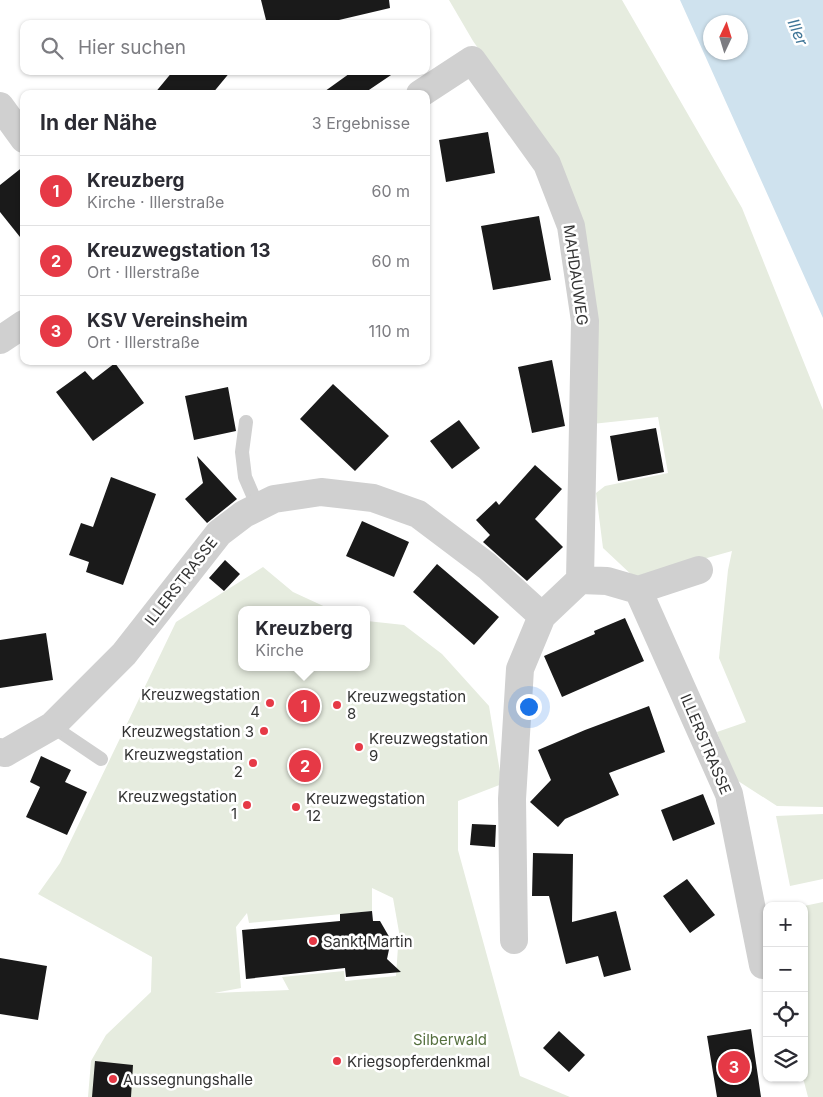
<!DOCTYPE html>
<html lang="de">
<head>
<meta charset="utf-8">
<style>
	:root { --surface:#fff; --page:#f7f7f7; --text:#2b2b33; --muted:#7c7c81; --line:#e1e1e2; --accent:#e63946 }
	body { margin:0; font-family:Inter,sans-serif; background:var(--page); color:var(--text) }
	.controls { position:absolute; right:15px; bottom:15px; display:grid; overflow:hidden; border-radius:10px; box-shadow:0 1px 4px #0004 }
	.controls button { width:45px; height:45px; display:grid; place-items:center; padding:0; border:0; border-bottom:1px solid var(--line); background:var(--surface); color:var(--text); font:25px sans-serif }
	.compass { position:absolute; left:703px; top:15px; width:45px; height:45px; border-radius:50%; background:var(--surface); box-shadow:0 1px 4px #0004; rotate:4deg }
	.you { position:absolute; left:528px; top:706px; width:18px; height:18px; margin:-12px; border:4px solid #fff; border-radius:50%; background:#1a73e8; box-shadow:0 0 0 8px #1a73e833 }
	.badge { display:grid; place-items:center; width:32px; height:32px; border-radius:50%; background:var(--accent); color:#fff; font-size:16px; font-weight:700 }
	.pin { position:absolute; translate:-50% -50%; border:2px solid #fff; box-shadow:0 1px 5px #0006 }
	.popup { position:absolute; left:238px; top:606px; width:132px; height:65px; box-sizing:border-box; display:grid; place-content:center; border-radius:10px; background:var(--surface); filter:drop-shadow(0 1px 4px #0005); font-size:16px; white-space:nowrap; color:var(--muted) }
	.popup b { font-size:19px; color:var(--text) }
	.popup::after { content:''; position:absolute; left:50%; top:100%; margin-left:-10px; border:10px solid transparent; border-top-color:var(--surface) }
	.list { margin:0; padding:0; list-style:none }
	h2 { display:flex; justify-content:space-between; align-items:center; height:65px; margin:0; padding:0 20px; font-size:21px }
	h2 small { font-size:16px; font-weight:400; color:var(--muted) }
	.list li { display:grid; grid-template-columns:32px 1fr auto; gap:15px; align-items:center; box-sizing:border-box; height:70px; padding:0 20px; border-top:1px solid var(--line) }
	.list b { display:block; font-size:19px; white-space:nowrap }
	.list p { margin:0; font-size:16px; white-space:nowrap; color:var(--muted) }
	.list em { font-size:16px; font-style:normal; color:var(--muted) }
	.icon { flex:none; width:28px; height:28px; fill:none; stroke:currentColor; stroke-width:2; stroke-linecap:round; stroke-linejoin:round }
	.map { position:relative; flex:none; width:823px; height:1097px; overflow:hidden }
	.search { position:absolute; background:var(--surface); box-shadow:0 1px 4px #0004; left:20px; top:20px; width:410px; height:55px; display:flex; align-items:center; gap:12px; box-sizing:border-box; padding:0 18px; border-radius:10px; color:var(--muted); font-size:19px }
	.panel { position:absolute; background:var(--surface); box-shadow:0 1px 4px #0004; left:20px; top:90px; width:410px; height:275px; border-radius:10px }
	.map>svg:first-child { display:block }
</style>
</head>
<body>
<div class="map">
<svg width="823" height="1097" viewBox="0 0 823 1097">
	<rect width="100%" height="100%" fill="#fff"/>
	<path fill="#e6ecdf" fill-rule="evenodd" d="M449 0H622L742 208 823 410V807L777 806 735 779 717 732 746 722 719 658 728 570 732 551 635 578 603 548 596 493 605 486 668 473 658 417 592 424 551 152 473 41Z
		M263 567 293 592 332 610H242V667H366L367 621 404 625 442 654 489 706 502 784 458 801V850L520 1076 570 1097H88L91 1061 106 1035 151 992 152 957 38 894 60 863 176 622ZM372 888 393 898 399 932 396 976 345 981 344 971 282 977 289 990 214 993 241 988 236 927 247 913 249 923 372 911Z
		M823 814V879L790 886 776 816Z
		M823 902V1097H808L803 1078 804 906Z"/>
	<path fill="#cfe2ee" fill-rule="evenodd" d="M680 0H823V318ZM710 22H740V52H710Z"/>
	<path fill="#1a1a1a" d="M261 0H389L390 8 339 20 340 24H267Z
		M173 71H231L212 94H154Z
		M353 71H397L363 94H321Z
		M488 132 495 173 446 182 439 140Z
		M24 166V242L0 212V185Z
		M539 216 551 280 493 290 481 226Z
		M552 360 565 426 532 433 518 367Z
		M115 363 144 403 93 441 56 392 85 371 93 380Z
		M333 384 389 436 355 471 300 419Z
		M228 387 236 431 194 440 185 396Z
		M459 420 480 448 452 469 430 441Z
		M656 428 664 472 618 481 610 436Z
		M197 456 237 499 207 523 185 499 203 483Z
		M535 465 562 489 535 519 563 547 527 581 483 542 490 535 476 520 496 501 499 505Z
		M111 477 156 494 123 585 86 572 89 562 69 555 81 523 93 527Z
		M362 521 409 542 394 577 346 556Z
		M225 560 240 574 224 591 209 578Z
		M437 564 499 617 474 645 413 592Z
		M625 618 644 661 562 697 544 656 595 634 594 631Z
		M46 633 53 680 0 688V640Z
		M649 706 665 752 609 773 619 795 565 819 558 827 530 802 551 780 538 750 585 730Z
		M41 756 71 770 65 782 87 792 67 835 26 817 40 787 30 782Z
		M703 794 715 824 673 841 661 810Z
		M472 824 496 825 495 847 470 845Z
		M533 853 573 854 572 922 616 911 631 970 604 977 598 956 566 964 549 896H532Z
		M687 879 715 915 690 933 663 896Z
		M372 911 373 921H380L391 940 387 959 401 972 346 977 345 968 246 979 242 930 340 921V914Z
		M0 958 47 966 38 1020 0 1014Z
		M751 1029 761 1097H717L707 1036Z
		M559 1031 585 1055 569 1072 543 1048Z
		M95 1061 133 1065 131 1097H92Z"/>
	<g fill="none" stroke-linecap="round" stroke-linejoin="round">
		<path stroke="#d0d0d0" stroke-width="14" d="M246 422 242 452 245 477 258 507
			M52 726 101 759"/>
		<path stroke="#d0d0d0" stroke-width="28" d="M420 94 472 60 547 164 571 226 585 321 580 580
			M0 106 24 139
			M0 340 24 324
			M638 590 729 794 763 965
			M0 752 5 753 52 726 124 654 219 533 244 514 274 499 321 492 373 498 418 514 487 566 542 616 580 580 607 581 638 590 699 570
			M514 940 512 799 520 669 542 616"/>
	</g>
	<g fill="#e63946" stroke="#fff" stroke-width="2">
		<circle cx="270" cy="703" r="5"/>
		<circle cx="337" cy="705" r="5"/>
		<circle cx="264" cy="731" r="5"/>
		<circle cx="359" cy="747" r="5"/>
		<circle cx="253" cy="763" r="5"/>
		<circle cx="247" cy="805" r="5"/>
		<circle cx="296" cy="807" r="5"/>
		<circle cx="313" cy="941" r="5"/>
		<circle cx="337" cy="1061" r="5"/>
		<circle cx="113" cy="1079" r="5"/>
	</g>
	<g text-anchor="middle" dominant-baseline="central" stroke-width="5" stroke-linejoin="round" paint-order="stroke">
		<g font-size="15" fill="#333" stroke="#fff">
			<text transform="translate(576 275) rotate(82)">MAHDAUWEG</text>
			<text transform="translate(181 581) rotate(-52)">ILLERSTRASSE</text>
			<text transform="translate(706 744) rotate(67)">ILLERSTRASSE</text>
		</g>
		<g font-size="15" fill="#333" stroke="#fff" text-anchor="start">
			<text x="260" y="694" text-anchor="end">Kreuzwegstation<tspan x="260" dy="17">4</tspan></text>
			<text x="347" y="696">Kreuzwegstation<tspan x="347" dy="17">8</tspan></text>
			<text x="254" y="731" text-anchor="end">Kreuzwegstation 3</text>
			<text x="369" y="738">Kreuzwegstation<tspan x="369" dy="17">9</tspan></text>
			<text x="243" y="754" text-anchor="end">Kreuzwegstation<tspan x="243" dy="17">2</tspan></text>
			<text x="237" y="796" text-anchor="end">Kreuzwegstation<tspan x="237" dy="17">1</tspan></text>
			<text x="306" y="798">Kreuzwegstation<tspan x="306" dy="17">12</tspan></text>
			<text x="323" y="941">Sankt Martin</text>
			<text x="347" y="1061">Kriegsopferdenkmal</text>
			<text x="123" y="1079">Aussegnungshalle</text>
		</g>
		<g font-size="15" fill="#56703f" stroke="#fff">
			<text x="450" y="1039">Silberwald</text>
		</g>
		<g font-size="16" font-style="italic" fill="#3f7597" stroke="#fff">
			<text transform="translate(798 32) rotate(67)">Iller</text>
		</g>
	</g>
</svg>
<div class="controls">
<button>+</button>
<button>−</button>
<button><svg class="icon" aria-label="locate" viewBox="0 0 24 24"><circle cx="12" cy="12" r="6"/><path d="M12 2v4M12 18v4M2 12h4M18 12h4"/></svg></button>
<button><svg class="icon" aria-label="layers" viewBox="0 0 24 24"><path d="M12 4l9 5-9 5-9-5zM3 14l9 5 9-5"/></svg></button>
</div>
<svg class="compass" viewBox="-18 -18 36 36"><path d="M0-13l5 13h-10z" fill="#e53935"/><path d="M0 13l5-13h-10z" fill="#7c7c81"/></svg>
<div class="you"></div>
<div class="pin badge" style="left:304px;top:706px">1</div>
<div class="popup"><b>Kreuzberg</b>Kirche</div>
<div class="pin badge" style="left:305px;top:766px">2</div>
<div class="pin badge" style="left:734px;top:1067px">3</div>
<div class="search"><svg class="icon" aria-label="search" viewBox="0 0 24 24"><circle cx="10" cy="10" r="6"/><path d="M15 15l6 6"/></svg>Hier suchen</div>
<section class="panel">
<h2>In der Nähe<small>3 Ergebnisse</small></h2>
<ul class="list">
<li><span class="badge">1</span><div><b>Kreuzberg</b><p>Kirche · Illerstraße</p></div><em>60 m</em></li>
<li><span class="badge">2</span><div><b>Kreuzwegstation 13</b><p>Ort · Illerstraße</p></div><em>60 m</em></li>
<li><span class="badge">3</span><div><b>KSV Vereinsheim</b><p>Ort · Illerstraße</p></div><em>110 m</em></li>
</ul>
</section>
</div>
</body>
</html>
